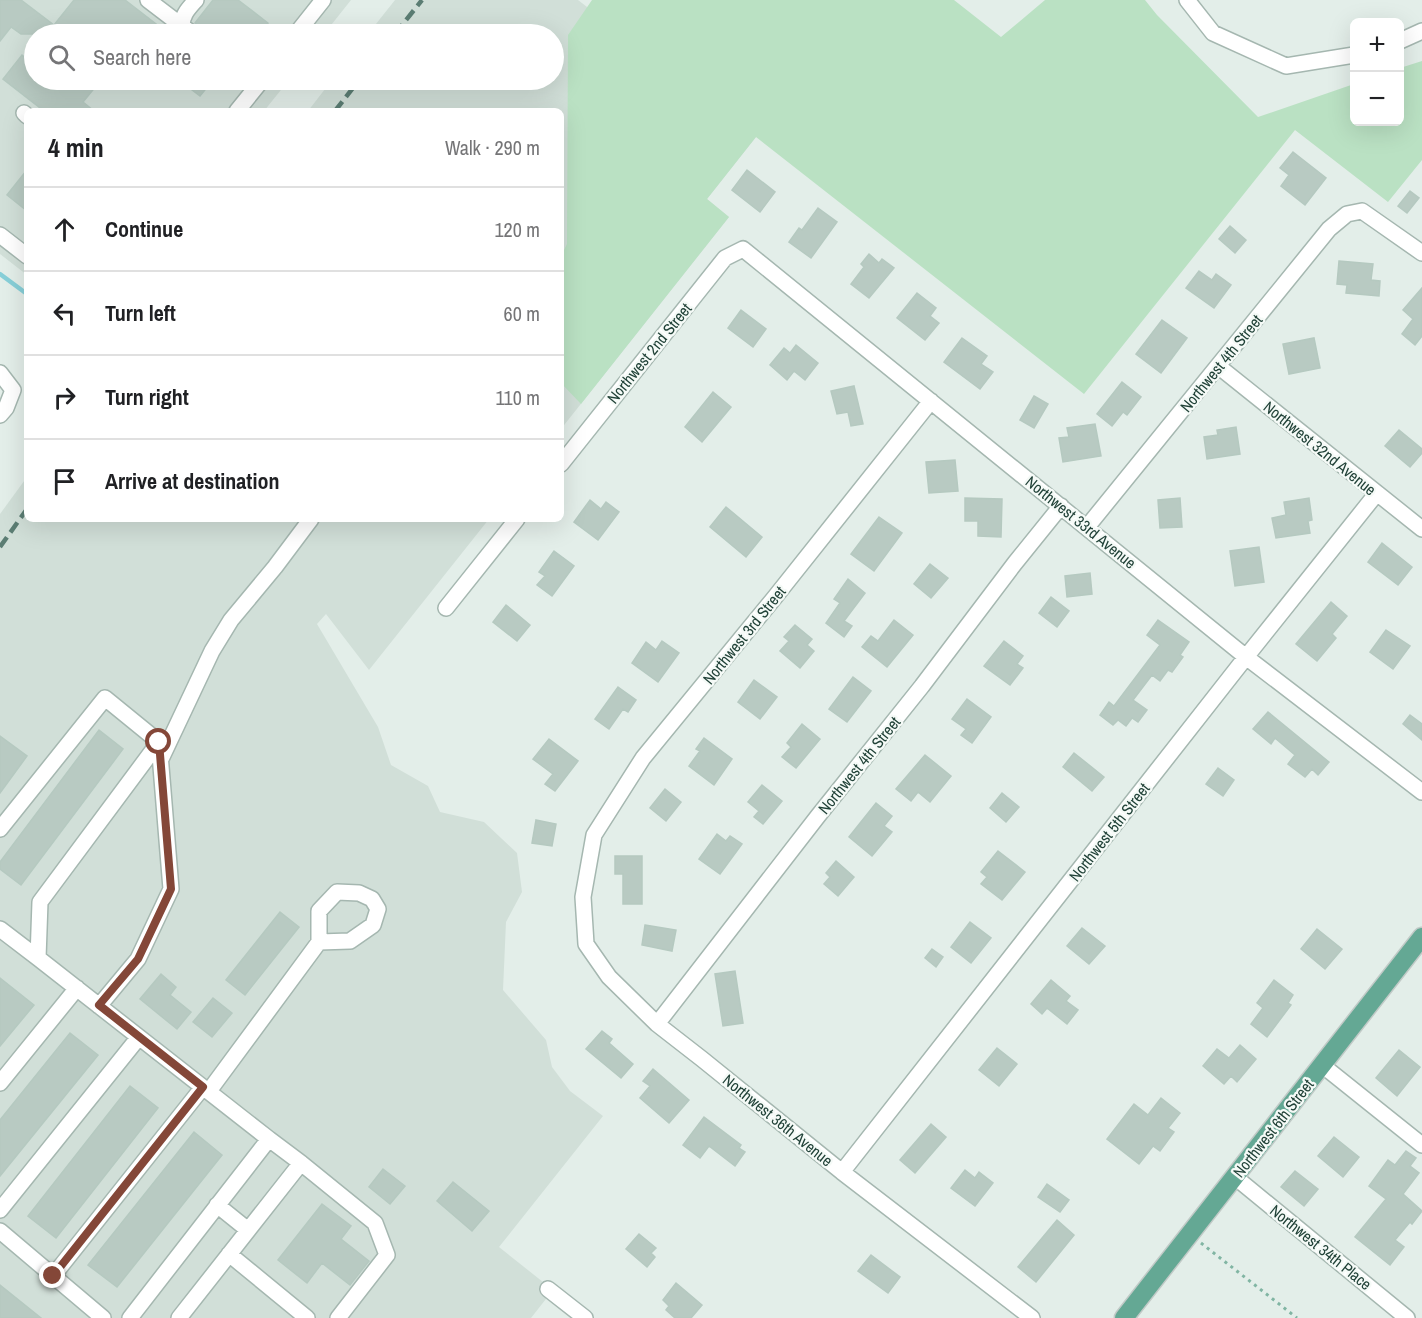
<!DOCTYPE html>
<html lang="en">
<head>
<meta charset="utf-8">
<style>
	:root { --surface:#fff; --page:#f6f6f6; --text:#202124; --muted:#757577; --line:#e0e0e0 }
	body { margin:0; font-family:"Archivo Narrow",sans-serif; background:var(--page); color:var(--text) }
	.controls { position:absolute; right:18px; top:18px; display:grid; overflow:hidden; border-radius:9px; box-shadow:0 6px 24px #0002 }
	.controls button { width:54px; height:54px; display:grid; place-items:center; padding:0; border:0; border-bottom:2px solid var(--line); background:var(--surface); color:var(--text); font:30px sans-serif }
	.stop { position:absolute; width:18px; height:18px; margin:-14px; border:4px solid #844738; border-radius:50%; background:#fff }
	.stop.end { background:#844738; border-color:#fff; box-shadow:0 2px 6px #0008 }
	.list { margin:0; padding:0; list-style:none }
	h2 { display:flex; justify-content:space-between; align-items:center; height:78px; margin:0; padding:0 24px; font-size:26px }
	h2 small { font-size:20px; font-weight:400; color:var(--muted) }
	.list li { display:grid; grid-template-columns:39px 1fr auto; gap:18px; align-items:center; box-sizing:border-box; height:84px; padding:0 24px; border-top:2px solid var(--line) }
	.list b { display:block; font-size:22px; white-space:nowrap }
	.list em { font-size:20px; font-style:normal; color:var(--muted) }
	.icon { flex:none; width:33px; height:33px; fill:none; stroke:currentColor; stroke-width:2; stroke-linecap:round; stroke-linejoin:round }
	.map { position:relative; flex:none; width:1422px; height:1318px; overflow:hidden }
	.search { position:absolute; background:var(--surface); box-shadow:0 6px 24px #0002; left:24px; top:24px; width:540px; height:66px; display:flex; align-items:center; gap:15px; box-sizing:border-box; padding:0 21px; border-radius:33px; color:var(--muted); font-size:22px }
	.panel { position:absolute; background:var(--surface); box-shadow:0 6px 24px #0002; left:24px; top:108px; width:540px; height:414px; border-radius:9px }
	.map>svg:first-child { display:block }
</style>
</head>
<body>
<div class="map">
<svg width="1422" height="1318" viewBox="0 0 1422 1318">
	<rect width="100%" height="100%" fill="#e3eee9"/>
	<path fill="#d1dfd8" d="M0 0H351L324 34H34V80H289L264 111H27V275L0 254Z
		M395 0H578L756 137 707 199 729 217 561 429V111H308L332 80H554V34H368Z
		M27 477V519H489L369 670 326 614 317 624 378 727 391 765 428 786 440 812 484 822 517 853 522 892 506 922 503 990 546 1040 552 1067 570 1091 603 1116 499 1247 553 1290 531 1318H0V514Z"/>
	<path fill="#bae1c3" d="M592 0H954L1001 37 1045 0H1145L1157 15 1258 117 1354 84V122H1400V68L1422 61V160L1388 202 1295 130 1084 394 756 137 707 199 729 217 581 404 561 383V256L567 244 568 35Z"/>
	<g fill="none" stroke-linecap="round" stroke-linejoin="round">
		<path stroke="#87cfd8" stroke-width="4.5" d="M0 274 27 294"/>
	</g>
	<path fill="#b8cac2" stroke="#b5c9c0" stroke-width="1.5" d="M0 0H21L54 25 74 0H125L169 34H21L11 27 0 41Z
		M213 0H238L268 23 259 34H206L195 23Z
		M22 55 34 65V80H101L83 102 94 111H44L3 79Z
		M179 80H213L200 96Z
		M1293 152 1326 178 1305 205 1281 186 1289 175 1280 168Z
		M27 170V211L7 195Z
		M747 170 775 192 760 212 732 190Z
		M1410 191 1419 198 1407 213 1398 206Z
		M818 208 837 222 811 258 789 242 799 228 802 230Z
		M1230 226 1246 240 1235 253 1219 239Z
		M869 254 879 263 882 259 894 268 869 298 851 284 864 267 861 264Z
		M1339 261 1373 264 1371 280 1380 281 1379 296 1346 293 1347 285 1337 284Z
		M1199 271 1212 280 1216 274 1231 285 1214 308 1186 288Z
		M1422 288V336L1415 345 1402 334 1413 319 1403 310Z
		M917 293 936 308 930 316 939 323 925 340 897 318Z
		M741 310 766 329 753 347 728 328Z
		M1162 320 1187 338 1161 373 1136 354Z
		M962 338 987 356 981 364 993 372 980 389 944 362Z
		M1314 338 1320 368 1289 374 1283 344Z
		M796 345 818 363 805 380 794 371 787 380 770 365 784 348 790 353Z
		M1122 382 1141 397 1127 415 1123 412 1112 426 1097 414Z
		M854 386 863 424 851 426 848 412 837 414 831 391Z
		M713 392 731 407 702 442 685 427Z
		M1034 396 1048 404 1034 428 1020 420Z
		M1095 424 1101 456 1063 462 1059 438 1069 437 1067 428Z
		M1236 427 1240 454 1207 459 1204 437 1218 435 1217 430Z
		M1399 430 1422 449V453L1410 467 1385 446Z
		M955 460 958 491 929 493 926 462Z
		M965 498 1002 499 1001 537 978 536V521H965Z
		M1180 498 1182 527 1160 528 1158 500Z
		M1309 498 1312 520 1308 521 1310 533 1276 538 1272 518 1286 515 1284 502Z
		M590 500 601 509 606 502 619 512 598 540 574 522Z
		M726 507 762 537 746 557 710 527Z
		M879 517 902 533 874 571 851 554Z
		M1382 543 1412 567 1398 585 1368 562Z
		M1259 547 1264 582 1235 586 1230 551Z
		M554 551 574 566 552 596 537 585 545 576 539 572Z
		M930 564 948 578 931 598 914 584Z
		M1090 573 1092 594 1067 597 1065 576Z
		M848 579 865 593 844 621 852 626 844 637 826 623 840 603 834 599Z
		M1051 597 1069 611 1057 627 1039 613Z
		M1331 602 1347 616 1332 634 1336 638 1317 661 1296 644Z
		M506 605 530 625 517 641 493 622Z
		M894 620 913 635 887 667 862 647 871 636 878 641Z
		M1158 620 1189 642 1180 655 1183 657 1172 672 1168 670 1160 681 1152 675 1133 700 1147 710 1138 722 1132 718 1126 726 1118 720 1113 725 1100 715 1109 702 1114 706 1160 645 1147 635Z
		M795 625 812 639 807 645 814 651 800 668 780 651 789 641 784 637Z
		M1386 630 1410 646 1393 669 1370 652Z
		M662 641 679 653 658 682 632 663 646 642 656 650Z
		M1004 641 1023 656 1017 664 1023 668 1010 685 984 666Z
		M853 677 871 691 847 722 829 709Z
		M754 680 777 697 760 719 738 702Z
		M618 687 636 700 628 712 623 709 609 729 595 719Z
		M967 699 991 717 972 743 961 735 966 729 952 719Z
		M1268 712 1329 762 1318 775 1312 769 1305 777 1288 764 1295 755 1275 738 1271 744 1253 729Z
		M1410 715 1422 724V740L1403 724Z
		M802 724 820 739 796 768 782 757 791 747 787 743Z
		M99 730 123 749 21 885 0 869V862Z
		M0 736 27 756 0 793Z
		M704 738 732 759 714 785 689 766 700 751 696 749Z
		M549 739 578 761 555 791 545 784 553 774 533 759Z
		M1074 753 1104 777 1092 791 1063 767Z
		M925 755 951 776 930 802 918 792 911 801 896 789Z
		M1218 768 1234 780 1223 796 1206 784Z
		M762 785 782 801 763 824 754 817 759 811 748 802Z
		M665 789 681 802 666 821 650 808Z
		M1002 793 1019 807 1006 822 990 808Z
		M876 803 892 816 884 826 892 832 872 856 849 837Z
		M536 820 556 824 552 846 532 843Z
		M717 834 726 841 730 836 742 844 720 874 699 859Z
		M998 851 1025 872 1002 900 981 884 987 877 981 872Z
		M615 856H642V904H623V874H615Z
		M836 861 854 877 838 896 824 884 830 877 826 873Z
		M280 912 299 927 245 995 226 980Z
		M970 922 991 938 971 963 951 947Z
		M645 925 676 930 672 951 642 945Z
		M1082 928 1105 946 1089 964 1067 946Z
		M1317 929 1342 949 1325 969 1301 949Z
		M932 949 943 957 936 967 925 958Z
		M735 971 743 1023 723 1026 715 974Z
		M161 974 176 987 170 995 191 1012 177 1029 140 999Z
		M0 978 34 1005 0 1046Z
		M1051 980 1070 996 1066 1001 1078 1010 1067 1024 1047 1008 1042 1014 1031 1004Z
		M1274 980 1293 995 1288 1003 1291 1005 1267 1037 1251 1024 1263 1008 1257 1003Z
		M213 998 232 1013 212 1037 193 1022Z
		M602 1031 612 1039 609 1043 633 1064 621 1078 586 1049Z
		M70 1033 98 1055 0 1176V1120Z
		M1240 1045 1256 1059 1237 1082 1231 1076 1224 1084 1203 1066 1217 1049 1229 1058Z
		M997 1048 1017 1064 999 1086 979 1070Z
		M1399 1050 1420 1067 1397 1096 1376 1078Z
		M653 1069 689 1100 669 1123 640 1098 650 1086 643 1081Z
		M130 1086 158 1108 56 1238 28 1216Z
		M1161 1098 1180 1113 1168 1128 1174 1132 1160 1151 1153 1146 1139 1164 1107 1139 1134 1104 1148 1115Z
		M704 1117 741 1145 739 1148 745 1152 735 1166 709 1146 700 1158 683 1145Z
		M931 1124 946 1137 915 1173 900 1160Z
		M194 1132 222 1155 117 1287 88 1265Z
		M1334 1137 1359 1157 1343 1177 1318 1156Z
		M1406 1151 1416 1158 1410 1166 1419 1173 1403 1194 1422 1211 1412 1224 1410 1222 1395 1240 1404 1247 1390 1265 1355 1237 1386 1199 1369 1186 1388 1160 1395 1165Z
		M383 1169 405 1186 390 1204 369 1187Z
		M965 1170 975 1178 979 1172 993 1183 975 1206 951 1188Z
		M1295 1171 1318 1189 1304 1206 1281 1187Z
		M453 1182 489 1211 472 1231 437 1201Z
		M1047 1184 1069 1200 1060 1212 1038 1197Z
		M322 1204 351 1226 341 1239 369 1261 350 1285 322 1263 307 1283 278 1260Z
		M1057 1220 1074 1235 1036 1282 1018 1267Z
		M639 1234 656 1248 651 1253 655 1257 647 1267 626 1249Z
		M871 1255 900 1277 888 1293 858 1271Z
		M676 1283 702 1305 691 1318H675L666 1310 669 1306 663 1300Z
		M0 1285 41 1318H0Z"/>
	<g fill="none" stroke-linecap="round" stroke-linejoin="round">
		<g stroke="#a5b7b0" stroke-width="18">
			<path id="minor" d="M148 0 182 26
				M1187 0 1213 33 1286 66 1354 55
				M193 34 182 26C182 15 188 9 196 0
				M296 34 323 0
				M1400 41 1422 31
				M237 111 262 80
				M24 113 27 116
				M0 235 27 256
				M1218 366 1422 529
				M0 373 13 390 6 408 0 415
				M931 401 775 597 643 758 594 835 583 897 586 944 609 977 657 1024 702 1059 842 1172 1032 1318
				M561 464 725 258 743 249 1246 657 1422 792
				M1087 527 1329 229 1347 214 1362 211 1422 253
				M446 608 517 519
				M161 759 212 651 231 620 275 567 311 519
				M0 829 105 698 159 742 171 889 138 959 99 1006
				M0 929 38 958 269 1139 130 1318
				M38 958 40 902 159 742
				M657 1024 818 816 922 686 1015 563 1061 506
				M1322 1065 1422 1145
				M0 1083 77 988
				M209 1091 319 942 350 941 373 925 378 909 372 899 359 893 337 892 319 911V942
				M301 1163 375 1223 387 1255 338 1318
				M842 1172 1246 657 1377 493
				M1235 1177 1407 1318
				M217 1205 248 1230
				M0 1210 139 1037
				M0 1231 103 1318
				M229 1254 307 1318
				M53 1276 203 1087
				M548 1289 585 1318
				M179 1318 301 1163 269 1139"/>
		</g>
		<g stroke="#c1cac7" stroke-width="21">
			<path id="major" d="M1124 1318 1422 937"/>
		</g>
		<path stroke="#81b5a3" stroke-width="3" stroke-dasharray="3 4.5" stroke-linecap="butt" d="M1201 1243 1297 1318"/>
		<use href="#minor" stroke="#fff" stroke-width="15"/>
		<use href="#major" stroke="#64a894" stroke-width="18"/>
		<path stroke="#5b7d73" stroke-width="4.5" stroke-dasharray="12 6" stroke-linecap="butt" d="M395 34 422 0
			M335 111 359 80
			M0 547 27 509"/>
	</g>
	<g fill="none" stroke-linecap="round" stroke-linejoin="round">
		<path stroke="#844738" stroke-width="8" d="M53 1276 203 1087 99 1005 138 959 171 889 159 742"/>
	</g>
	<g text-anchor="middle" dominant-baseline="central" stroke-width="4.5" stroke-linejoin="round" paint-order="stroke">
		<g font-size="16" fill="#214238" stroke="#f5faf7">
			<text transform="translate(649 353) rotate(-51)">Northwest 2nd Street</text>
			<text transform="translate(1221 363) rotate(-51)">Northwest 4th Street</text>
			<text transform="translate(1320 448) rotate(39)">Northwest 32nd Avenue</text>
			<text transform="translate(1081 522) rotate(39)">Northwest 33rd Avenue</text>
			<text transform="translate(744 635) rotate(-51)">Northwest 3rd Street</text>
			<text transform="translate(859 765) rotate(-51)">Northwest 4th Street</text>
			<text transform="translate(1109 832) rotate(-52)">Northwest 5th Street</text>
			<text transform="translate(778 1120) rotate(39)">Northwest 36th Avenue</text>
			<text transform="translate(1273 1128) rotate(-52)">Northwest 6th Street</text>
			<text transform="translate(1321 1247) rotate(39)">Northwest 34th Place</text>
		</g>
	</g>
</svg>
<div class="controls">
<button>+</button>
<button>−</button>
</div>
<div class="stop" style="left:159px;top:742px"></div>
<div class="stop end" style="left:53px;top:1276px"></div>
<div class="search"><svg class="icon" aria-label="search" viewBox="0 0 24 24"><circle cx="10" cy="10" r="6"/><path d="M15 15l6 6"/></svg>Search here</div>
<section class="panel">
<h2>4 min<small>Walk · 290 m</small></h2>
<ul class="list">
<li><svg class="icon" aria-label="ahead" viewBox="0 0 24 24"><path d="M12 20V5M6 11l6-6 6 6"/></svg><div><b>Continue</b></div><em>120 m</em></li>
<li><svg class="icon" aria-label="left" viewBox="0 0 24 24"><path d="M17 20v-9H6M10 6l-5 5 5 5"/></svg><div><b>Turn left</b></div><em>60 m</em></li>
<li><svg class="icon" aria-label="right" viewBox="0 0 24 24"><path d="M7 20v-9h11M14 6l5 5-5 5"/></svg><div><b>Turn right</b></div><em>110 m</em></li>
<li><svg class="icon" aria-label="arrive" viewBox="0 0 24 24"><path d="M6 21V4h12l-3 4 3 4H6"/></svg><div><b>Arrive at destination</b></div></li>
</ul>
</section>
</div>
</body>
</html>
